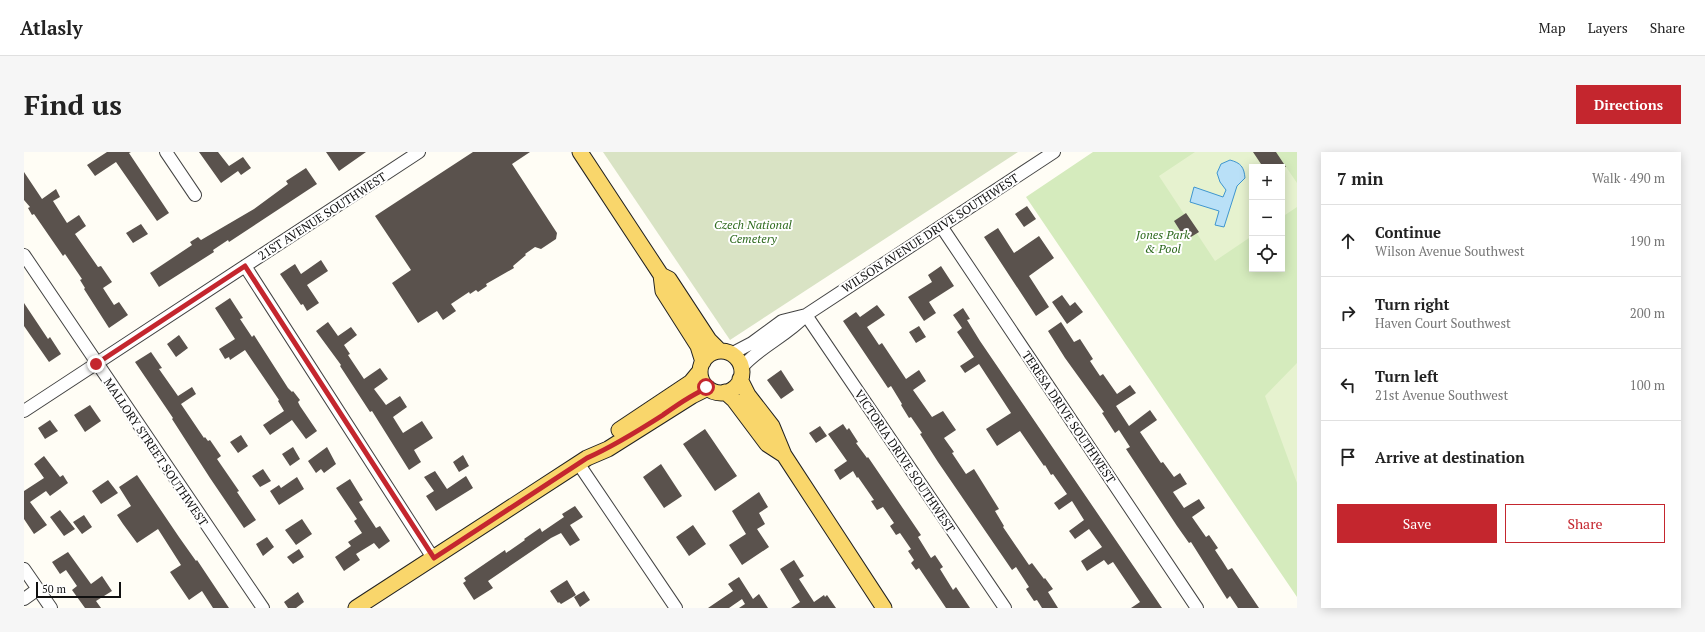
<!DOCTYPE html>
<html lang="en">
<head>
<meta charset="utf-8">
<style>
	:root { --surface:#fff; --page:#f6f6f6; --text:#222; --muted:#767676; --line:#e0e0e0; --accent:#c4262e }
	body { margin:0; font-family:"PT Serif",serif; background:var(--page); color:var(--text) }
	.controls { position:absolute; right:12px; top:12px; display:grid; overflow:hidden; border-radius:0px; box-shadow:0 2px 10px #0003 }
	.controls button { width:36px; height:36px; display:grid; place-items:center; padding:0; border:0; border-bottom:1px solid var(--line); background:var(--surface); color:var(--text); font:20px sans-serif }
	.scale { position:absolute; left:12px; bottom:10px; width:85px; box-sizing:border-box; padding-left:4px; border:2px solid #111; border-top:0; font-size:11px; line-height:14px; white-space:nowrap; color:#111; -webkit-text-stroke:3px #fff; paint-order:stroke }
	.stop { position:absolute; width:12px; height:12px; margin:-9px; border:3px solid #c4262e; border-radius:50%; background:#fff }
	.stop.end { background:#c4262e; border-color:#fff; box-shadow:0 1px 4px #0008 }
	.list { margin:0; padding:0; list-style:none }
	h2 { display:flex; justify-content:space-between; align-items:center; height:52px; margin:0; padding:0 16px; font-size:17px }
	h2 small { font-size:13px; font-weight:400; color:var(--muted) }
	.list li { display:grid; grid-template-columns:26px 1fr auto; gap:12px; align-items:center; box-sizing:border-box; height:72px; padding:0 16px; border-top:1px solid var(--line) }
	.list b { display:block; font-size:15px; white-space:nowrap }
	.list p { margin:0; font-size:13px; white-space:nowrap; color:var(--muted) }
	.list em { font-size:13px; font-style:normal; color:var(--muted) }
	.actions { display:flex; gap:8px; padding:12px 16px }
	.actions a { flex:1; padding:9px 0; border:1px solid var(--accent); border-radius:0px; text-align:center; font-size:14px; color:var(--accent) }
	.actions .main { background:var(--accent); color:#fff }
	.icon { flex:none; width:22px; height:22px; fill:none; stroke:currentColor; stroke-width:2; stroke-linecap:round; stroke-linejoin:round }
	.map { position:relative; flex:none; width:1273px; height:456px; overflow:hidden; border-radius:0px }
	header { display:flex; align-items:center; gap:24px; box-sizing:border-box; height:56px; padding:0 20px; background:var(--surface); border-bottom:1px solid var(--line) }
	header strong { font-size:19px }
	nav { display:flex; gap:22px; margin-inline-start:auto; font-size:14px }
	.intro { display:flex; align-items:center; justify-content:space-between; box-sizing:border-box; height:96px; padding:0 24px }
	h1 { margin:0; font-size:28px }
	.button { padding:10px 18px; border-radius:0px; background:var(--accent); color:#fff; font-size:14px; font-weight:700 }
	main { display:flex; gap:24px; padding:0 24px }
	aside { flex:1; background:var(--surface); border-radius:0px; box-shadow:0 2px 10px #0003 }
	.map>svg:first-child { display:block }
</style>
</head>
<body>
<header>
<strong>Atlasly</strong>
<nav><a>Map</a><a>Layers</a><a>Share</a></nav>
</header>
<div class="intro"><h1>Find us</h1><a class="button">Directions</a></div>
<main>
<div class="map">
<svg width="1273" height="456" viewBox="0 0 1273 456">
	<rect width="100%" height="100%" fill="#fffdf5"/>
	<path fill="#d5ebbd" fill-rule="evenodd" d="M1069 0H1273V445L1002 45ZM1228 15H1258V117H1228Z"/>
	<path fill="#d9e3c4" d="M579 0H994L706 188Z"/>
	<path fill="#e6f2cf" d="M1171 0H1252L1273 31V55L1258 65V15H1228V84L1191 109 1135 24Z
		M1273 211V331L1241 244Z"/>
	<path fill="#b9e0f7" stroke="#3f96cf" d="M1206 8C1217 11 1220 15 1221 26L1213 34 1200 75 1191 73 1195 59 1166 50 1170 35 1199 45 1202 38 1196 30 1193 21 1197 12Z"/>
	<path fill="#5a524d" d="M83 0H107L105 1 145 61 133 69 92 10 71 24 63 13Z
		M175 0H194L205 14 219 5 227 16 217 23 214 19 197 31Z
		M302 0H342L315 19Z
		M449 0H506L488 12 533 81 532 87 517 97 511 95 501 102 502 103 489 114 490 116 462 132 463 134 454 140 452 138 446 142 445 140 427 152 432 159 419 168 413 159 394 171 368 131 387 118 351 64Z
		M1229 0H1252L1262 15H1239Z
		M282 16 293 32 205 90 204 88 189 98 190 100 135 135 126 121 168 93 166 90 174 85 177 88 230 57 264 32 262 29Z
		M0 20 18 47 32 37 36 45 29 49 43 71 55 63 62 74 51 82 74 115 77 114 88 130 79 136 90 153 95 150 104 163 85 176 60 137 61 136 56 128 58 127 41 102 39 104 10 62 8 63 4 56 6 55 0 48Z
		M1003 54 1012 67 1000 75 991 62Z
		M1162 61 1175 80 1162 88 1150 69Z
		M117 72 124 82 109 91 102 81Z
		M974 76 990 101 1015 84 1030 106 1005 124 1025 155 1012 164 960 85Z
		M297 108 304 119 283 133 295 151 283 159 279 152 277 153 256 122 271 112 277 122Z
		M917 114 930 134 905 150 912 161 900 169 884 145 908 130 904 123Z
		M1038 143 1046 154 1051 150 1059 160 1043 172 1028 150Z
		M206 146 219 166 216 167 228 185 230 183 264 236 268 240 269 239 276 248 274 250 276 254 293 279 282 287 268 268 246 283 239 273 260 259 254 249 255 248 221 198 206 208 205 205 201 207 195 197 211 187 191 156Z
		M0 151 24 187 26 185 37 202 25 210 0 174Z
		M853 153 861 163 843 175 855 193 858 191 882 227 895 218 902 229 889 238 908 265 919 259 932 278 920 286 930 300 928 301 942 322 950 317 975 357 971 359 980 374 979 375 1005 413 1008 411 1020 427 1021 426 1029 437 1024 440 1034 456H1018L1013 448 1010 449 1002 437 1005 435 992 415 988 418 914 310 896 282 898 281 887 265 885 266 877 253 878 252 867 234 864 236 819 169 832 160 836 165Z
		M939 156 946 167 943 168 956 189 1138 456H1107L1116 450 1089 410 1084 413 1080 408 1063 419 1057 409 1078 395 1065 377 1051 387 1045 379 1060 368 1048 349 1035 358 1030 351 1043 342 1029 322 1027 323 1021 313 1020 314 996 279 973 294 962 277 987 261 955 212 941 221 936 214 950 205 933 180 938 176 929 163Z
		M304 170 314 184 327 175 333 183 320 193 326 202 324 203 340 227 356 216 364 227 350 237 362 253 376 244 383 255 369 265 379 281 398 269 409 286 390 298 397 310 385 318 348 259 346 260 316 214 317 213 292 179Z
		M1037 170 1050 190 1056 187 1069 207 1066 209 1076 224 1079 222 1093 242 1106 233 1112 241 1092 254 1105 274 1126 258 1133 268 1116 280 1137 311 1139 310 1150 325 1156 321 1163 332 1149 340 1160 356 1175 347 1181 356 1168 365 1182 385 1185 383 1194 396 1191 398 1199 410 1204 418 1208 416 1235 456H1214L1206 444 1203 447 1167 390 1165 391 1153 374 1102 297 1106 295 1095 278 1091 281 1078 261 1080 260 1041 206 1024 179Z
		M895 174 902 185 892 191 885 180Z
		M155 183 164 196 152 205 143 192Z
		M127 200 138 216 135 217 154 244 168 235 172 242 157 252 180 286 181 285 184 289 186 288 197 304 193 307 215 339 213 340 232 368 220 376 186 326 148 267 149 266 111 210Z
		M757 218 770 238 757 247 743 228Z
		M66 253 77 269 61 280 50 263Z
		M26 268 34 279 21 287 14 276Z
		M819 272 823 278 825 276 834 290 832 291 843 306 844 305 897 383 894 385 907 406 911 403 919 415 916 417 929 438 932 435 946 456H922L895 416 892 418 887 411 890 408 884 399 887 397 876 381 872 383 866 374 870 371 859 355 853 358 847 349 850 348 834 325 833 326 829 319 816 328 810 318 823 309 804 282Z
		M796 274 803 284 792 291 785 281Z
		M681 277 713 324 691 339 659 292Z
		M217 283 224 294 214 301 206 290Z
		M269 295 276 307 266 314 258 302Z
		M303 295 312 312 300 321 297 317 292 321 284 309Z
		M439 303 445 314 435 320 429 310Z
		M20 304 36 325 39 323 44 331 26 344 22 339 6 350 23 373 10 382 0 367V339L20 326 10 312Z
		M637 312 658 344 640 356 619 325Z
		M239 317 247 329 236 335 228 324Z
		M411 319 423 337 442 324 449 336 412 359 402 344 410 339 400 325Z
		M113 323 155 385 172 409 173 408 205 456H189L178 439 165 448 146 420 157 413 134 377 113 391 99 372 93 363 107 354 95 335Z
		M273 325 280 337 255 353 246 339 255 333 257 336Z
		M326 327 339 348 335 350 352 376 356 374 366 389 355 397 350 391 332 402 336 408 320 419 311 405 327 394 324 390 338 381 330 369 333 367 312 336Z
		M84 328 94 341 77 352 68 339Z
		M735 340 744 355 735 361 741 372 733 377 745 395 718 413 705 393 722 382 708 359Z
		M551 354 559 365 546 373 556 388 546 394 537 381 527 386 464 429 469 436 450 448 439 431 442 429 440 426 481 398 482 401 501 388 500 387 516 376 518 380 540 365 538 362Z
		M36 358 51 377 40 384 26 365Z
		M60 363 68 375 58 382 49 370Z
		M278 367 288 382 272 393 261 378Z
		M669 373 682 392 665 404 652 385Z
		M243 385 250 395 239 404 232 392Z
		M275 397 280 405 269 412 263 405Z
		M44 400 67 432 78 424 88 439 72 449 77 456H61L48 438 53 434 42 418 36 422 28 410Z
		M770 408 780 424 775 427 790 450 800 443 801 445 803 443 812 456H767L776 450 756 417Z
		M715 425 729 447 735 442 744 456H715L721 452 718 447 705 456H684L709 439 704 432Z
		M543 428 552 443 537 452 535 450 534 451 526 439Z
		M560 439 566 448 556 455 550 445Z
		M274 440 280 450 272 456H264L260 450Z"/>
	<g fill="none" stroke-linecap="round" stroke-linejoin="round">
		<g stroke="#444" stroke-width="14">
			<path id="minor" d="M142 0 171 43
				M917 74 1173 456
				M0 103 239 456
				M221 114 409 406
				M782 163 981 456
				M707 202 728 191 758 169 782 163
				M717 216C736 194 763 184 782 163L1030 0
				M0 259 395 0
				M554 311 652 456
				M0 417 27 456
				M0 447 14 437"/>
		</g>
		<g stroke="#222" stroke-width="17">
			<path id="major" d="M556 0 637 123 639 139 674 194 679 210
				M637 123 645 127 685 188 696 199
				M676 220a21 21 0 1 1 42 0a21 21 0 1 1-42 0Z
				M716 227 724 243 748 274 760 303 860 456
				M701 240 710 248 743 292 760 303
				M595 278 667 230 676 219
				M332 456 563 306 584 297 668 244 684 236"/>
		</g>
		<use href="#minor" stroke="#fff" stroke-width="12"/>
		<use href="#major" stroke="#f9d66b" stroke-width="15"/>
	</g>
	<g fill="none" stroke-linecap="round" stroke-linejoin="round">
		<path stroke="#c4262e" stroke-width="5" d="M72 212 221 114 410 406 563 306C590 294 614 279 639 263 653 253 668 242 684 236L682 235"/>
	</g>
	<g text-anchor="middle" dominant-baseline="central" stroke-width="4" stroke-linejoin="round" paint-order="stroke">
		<g font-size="12" fill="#111" stroke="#fff">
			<text transform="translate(298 64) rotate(-33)">21ST AVENUE SOUTHWEST</text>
			<text transform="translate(906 81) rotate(-33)">WILSON AVENUE DRIVE SOUTHWEST</text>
			<text transform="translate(1045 265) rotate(56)">TERESA DRIVE SOUTHWEST</text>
			<text transform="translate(132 300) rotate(56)">MALLORY STREET SOUTHWEST</text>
			<text transform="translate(881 309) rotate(56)">VICTORIA DRIVE SOUTHWEST</text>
		</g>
		<g font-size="12" font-style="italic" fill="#2f6b1f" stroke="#fff">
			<text x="729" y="72">Czech National<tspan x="729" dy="14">Cemetery</tspan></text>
			<text x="1139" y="82">Jones Park<tspan x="1139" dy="14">&amp; Pool</tspan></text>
		</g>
	</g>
</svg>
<div class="controls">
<button>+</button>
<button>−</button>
<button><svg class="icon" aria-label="locate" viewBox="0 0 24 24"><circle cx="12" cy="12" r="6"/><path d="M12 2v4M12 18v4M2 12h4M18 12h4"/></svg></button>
</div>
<div class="scale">50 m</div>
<div class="stop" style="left:682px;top:235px"></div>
<div class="stop end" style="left:72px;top:212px"></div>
</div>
<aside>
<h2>7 min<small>Walk · 490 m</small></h2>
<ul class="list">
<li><svg class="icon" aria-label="ahead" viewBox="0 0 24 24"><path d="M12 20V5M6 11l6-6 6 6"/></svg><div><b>Continue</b><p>Wilson Avenue Southwest</p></div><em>190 m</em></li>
<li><svg class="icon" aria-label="right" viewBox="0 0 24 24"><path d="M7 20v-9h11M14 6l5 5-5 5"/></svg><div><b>Turn right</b><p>Haven Court Southwest</p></div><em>200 m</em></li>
<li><svg class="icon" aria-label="left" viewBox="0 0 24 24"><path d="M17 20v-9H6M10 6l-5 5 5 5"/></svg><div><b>Turn left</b><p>21st Avenue Southwest</p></div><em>100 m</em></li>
<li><svg class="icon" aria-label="arrive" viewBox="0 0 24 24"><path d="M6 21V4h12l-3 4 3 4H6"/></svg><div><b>Arrive at destination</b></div></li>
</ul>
<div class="actions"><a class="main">Save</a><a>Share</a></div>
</aside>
</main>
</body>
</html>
